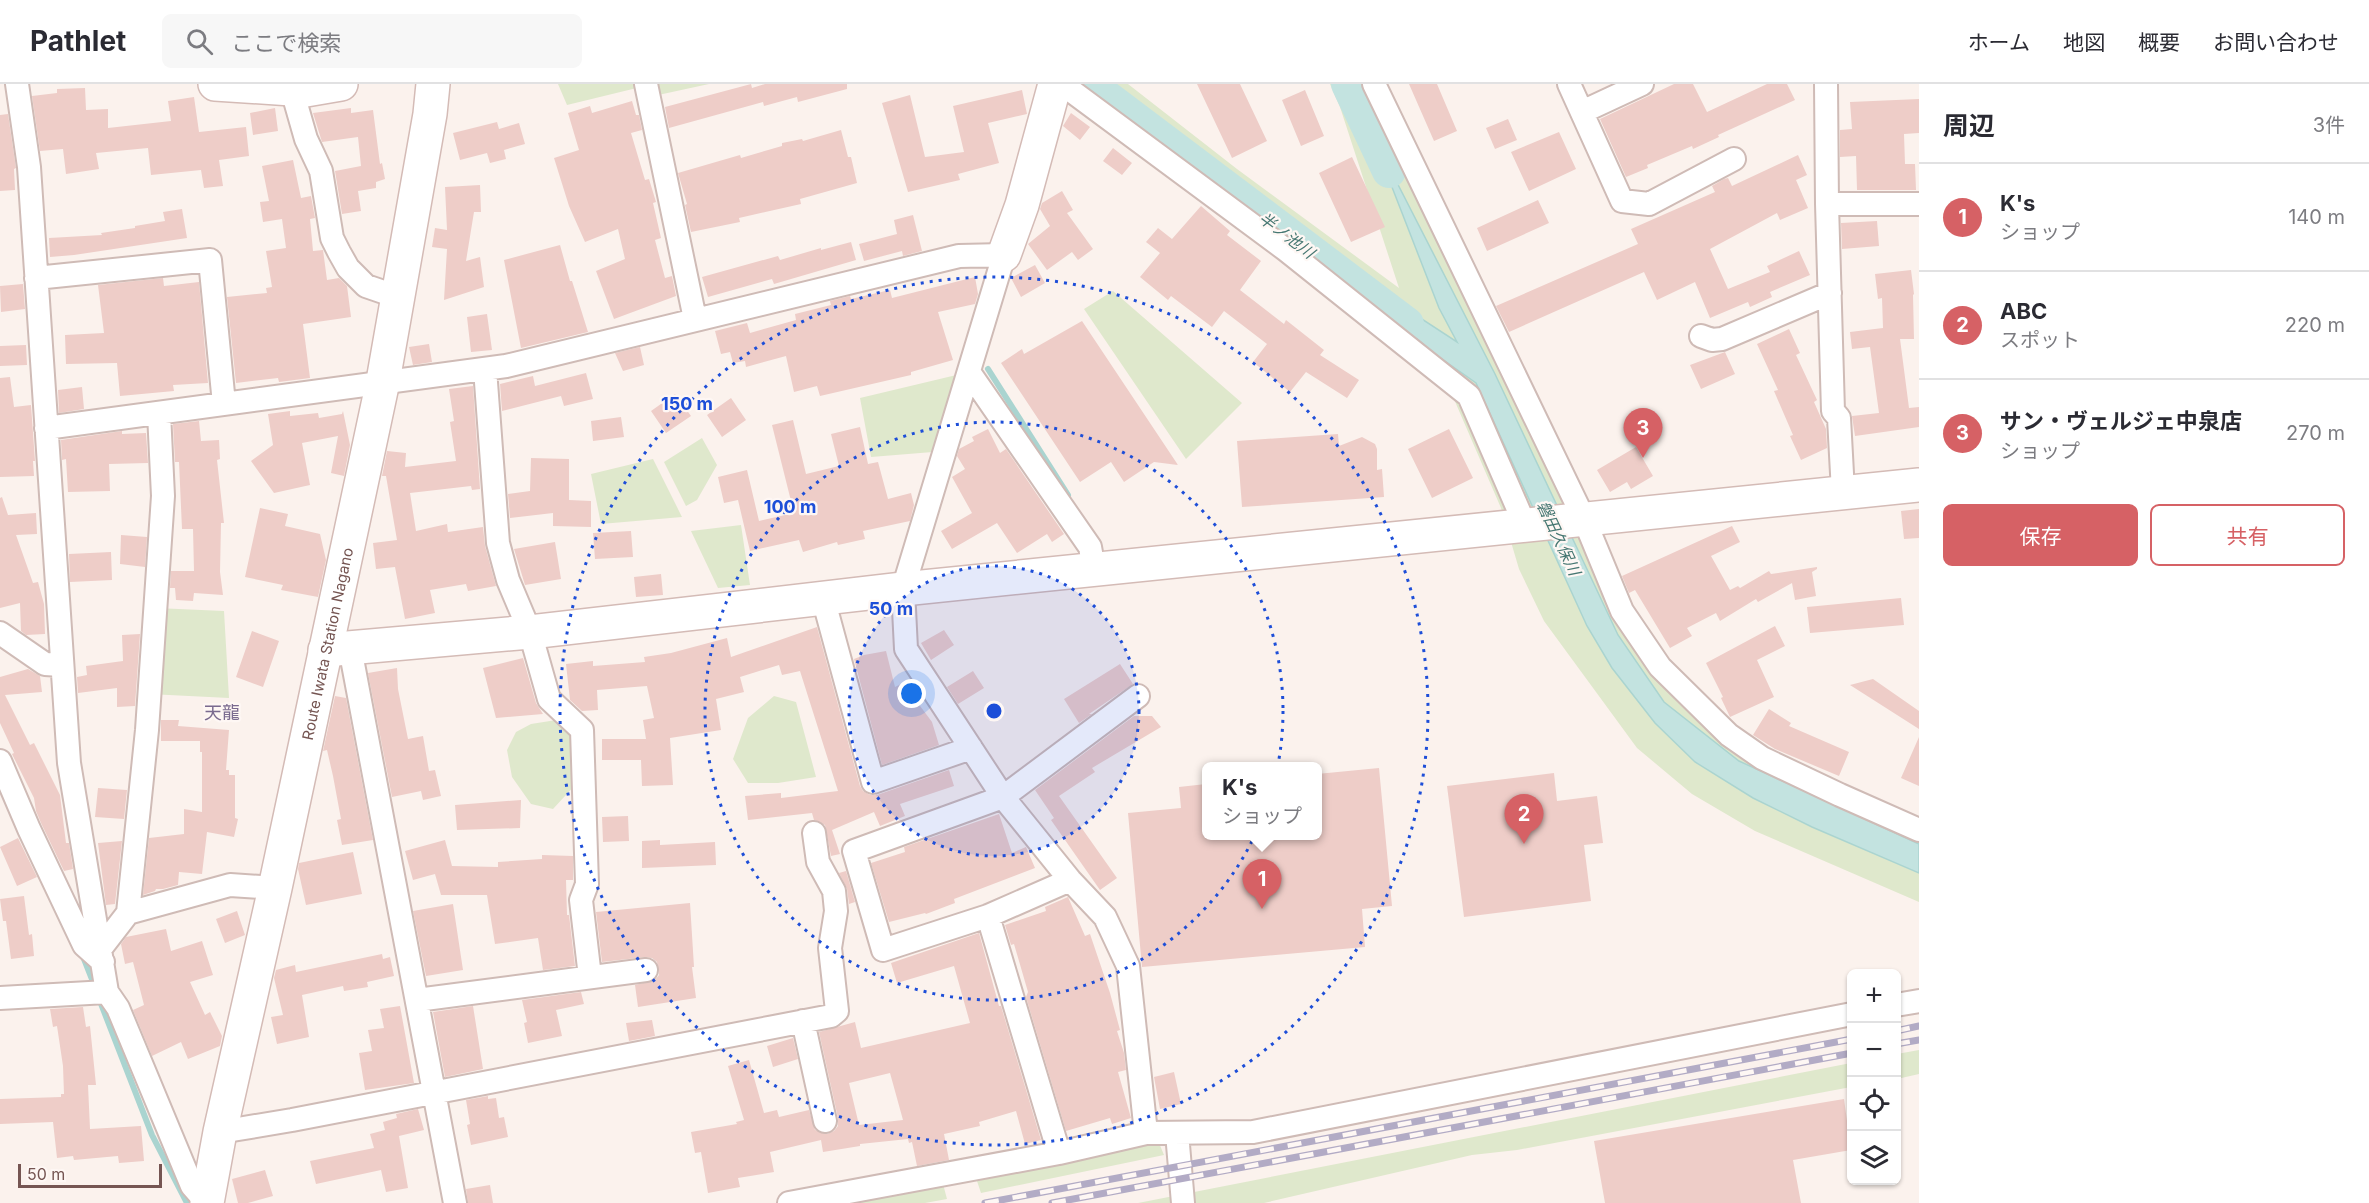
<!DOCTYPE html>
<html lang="ja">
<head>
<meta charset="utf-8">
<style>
	:root { --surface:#fff; --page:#f7f7f7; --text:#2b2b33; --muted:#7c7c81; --line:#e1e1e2; --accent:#d66165 }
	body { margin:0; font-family:Inter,"Noto Sans JP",sans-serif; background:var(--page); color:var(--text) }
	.controls { position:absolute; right:18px; bottom:18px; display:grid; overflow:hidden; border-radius:9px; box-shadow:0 2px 4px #0004 }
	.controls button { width:54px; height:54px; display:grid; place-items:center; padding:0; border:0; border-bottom:2px solid var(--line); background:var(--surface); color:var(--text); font:30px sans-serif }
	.scale { position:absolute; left:18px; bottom:15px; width:144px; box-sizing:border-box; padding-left:6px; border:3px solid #755552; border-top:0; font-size:16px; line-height:21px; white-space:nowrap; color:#755552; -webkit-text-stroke:4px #fef7f4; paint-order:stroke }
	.you { position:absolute; left:912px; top:610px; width:21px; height:21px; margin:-15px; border:4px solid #fff; border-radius:50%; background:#1a73e8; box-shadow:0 0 0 9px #1a73e833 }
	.badge { display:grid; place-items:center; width:39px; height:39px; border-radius:50%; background:var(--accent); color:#fff; font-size:20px; font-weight:700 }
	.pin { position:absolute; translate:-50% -50px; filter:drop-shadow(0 2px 3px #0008) }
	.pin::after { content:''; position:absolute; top:32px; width:21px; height:18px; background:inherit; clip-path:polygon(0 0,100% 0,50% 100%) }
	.popup { position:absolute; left:1202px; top:678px; width:120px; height:78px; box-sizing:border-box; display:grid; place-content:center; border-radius:9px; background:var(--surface); filter:drop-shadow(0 2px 4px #0005); font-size:20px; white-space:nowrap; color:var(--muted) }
	.popup b { font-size:22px; color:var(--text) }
	.popup::after { content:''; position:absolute; left:50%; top:100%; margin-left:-12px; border:12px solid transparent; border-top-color:var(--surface) }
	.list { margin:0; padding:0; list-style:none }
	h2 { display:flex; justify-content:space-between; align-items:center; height:78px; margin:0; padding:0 24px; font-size:26px }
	h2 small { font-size:20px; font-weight:400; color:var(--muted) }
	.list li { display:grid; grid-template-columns:39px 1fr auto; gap:18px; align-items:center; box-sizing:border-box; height:108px; padding:0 24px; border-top:2px solid var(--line) }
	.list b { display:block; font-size:22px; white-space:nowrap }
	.list p { margin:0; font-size:20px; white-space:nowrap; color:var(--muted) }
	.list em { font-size:20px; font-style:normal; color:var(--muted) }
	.actions { display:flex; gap:12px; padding:18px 24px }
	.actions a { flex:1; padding:14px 0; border:2px solid var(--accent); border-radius:9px; text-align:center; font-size:21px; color:var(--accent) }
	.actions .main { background:var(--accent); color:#fff }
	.icon { flex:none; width:33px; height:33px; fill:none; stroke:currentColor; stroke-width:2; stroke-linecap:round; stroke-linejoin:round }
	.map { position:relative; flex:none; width:1919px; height:1119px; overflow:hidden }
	header { display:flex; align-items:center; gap:36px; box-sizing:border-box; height:84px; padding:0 30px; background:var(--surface); border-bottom:2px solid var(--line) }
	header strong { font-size:28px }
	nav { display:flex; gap:33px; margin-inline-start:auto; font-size:21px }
	.search { width:420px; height:54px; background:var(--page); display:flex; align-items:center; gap:15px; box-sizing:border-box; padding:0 21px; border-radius:9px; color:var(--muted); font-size:22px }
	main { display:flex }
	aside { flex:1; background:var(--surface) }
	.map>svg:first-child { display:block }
</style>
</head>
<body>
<header>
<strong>Pathlet</strong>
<div class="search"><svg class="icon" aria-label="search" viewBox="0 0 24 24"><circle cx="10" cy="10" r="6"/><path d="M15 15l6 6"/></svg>ここで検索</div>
<nav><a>ホーム</a><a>地図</a><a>概要</a><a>お問い合わせ</a></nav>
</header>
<main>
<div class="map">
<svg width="1919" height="1119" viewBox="0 0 1919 1119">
	<rect width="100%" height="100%" fill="#fbf2ed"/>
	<path fill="#dfe8cc" d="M558 0H709L649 13 645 2 567 21Z
		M1067 0H1128L1237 85 1399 204 1340 23 1330 0H1374L1588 467 1681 605 1738 657 1919 744V818L1755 747 1692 710 1637 664 1544 537 1519 485 1501 424 1444 292Z
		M1113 207 1242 319 1186 375 1084 225Z
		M969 288 945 367 871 373 860 314Z
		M702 354 717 381 697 416 686 422 664 378Z
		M653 375 682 433 601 440 591 390Z
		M741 441 750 501 718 504 691 447Z
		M156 524 224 527 229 614 149 610Z
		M774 612 796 618 816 693 778 699H748L733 675 748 634Z
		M569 634 577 699 553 725 531 720 512 693 507 666 516 648 531 640Z
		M1919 966V990L1897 995V970Z
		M1851 979V1003L1517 1066 1472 1071 1264 1119H1138Z
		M1159 1059 1164 1071 981 1109 977 1097Z
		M943 1100 947 1115 925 1119H839Z"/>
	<path fill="#c3e3e0" stroke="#aad4d0" stroke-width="1.5" d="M1369 44 1495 290 1618 551 1664 618 1739 677 1919 760V789L1812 743 1753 714 1695 678 1655 639 1612 584 1587 542 1476 299 1432 268 1313 164 1457 258 1439 224Z"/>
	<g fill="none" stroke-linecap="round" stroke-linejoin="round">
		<path stroke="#aad4d0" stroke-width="6" d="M988 285 1068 411
			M82 870 95 903
			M98 912 152 1051 187 1119"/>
		<path stroke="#c3e3e0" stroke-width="34" d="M1089 0 1407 240
			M1348 0 1389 87"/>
	</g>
	<path fill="#eecdc8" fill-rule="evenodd" d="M751 0 752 4 765 0H847V5L798 18 797 13 764 22 763 18 669 44 665 23Z
		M1197 0H1240L1267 57 1232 74Z
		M1409 0H1437L1457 47 1434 57Z
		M1674 0H1693L1707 28 1767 0H1787L1795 16 1718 51 1719 53 1693 65 1692 62 1647 81 1648 84 1626 93 1600 35Z
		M85 4 86 26 108 25V44L171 37 168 17 194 13 199 48 246 43 249 72 219 76 223 102 204 104 201 86 151 91 148 64 96 69 99 85 66 90 63 65 40 67 32 12 57 9V5Z
		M1022 6 1027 30 988 39 999 79 958 90 960 96 908 108 882 19 910 11 925 73 964 68 953 22Z
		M1305 6 1324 52 1301 62 1282 16Z
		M1919 15V49L1904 50 1905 80H1915L1916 106H1857L1856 72 1840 73V46L1852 45 1850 18Z
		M632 17 636 31H639L642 46 631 49 645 96 649 95 656 118 653 119 661 154 655 156 665 194 672 192 676 212 614 235 596 187 625 175 618 145 585 158 569 122 554 74 579 66 568 29 590 22 592 29Z
		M275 24 278 47 253 51 250 29Z
		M351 24V29L373 26 380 80 382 79 385 95 376 98V104L358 107 361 127 342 130 335 87 361 82 358 53 322 58 313 29Z
		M1071 29 1090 43 1080 56 1063 42Z
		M8 30 16 84 14 85 15 106 0 107V31Z
		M1508 35 1517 56 1495 65 1486 44Z
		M497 38 499 45 519 39 525 60 504 66 506 75 490 79 487 69 460 76 453 49Z
		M841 46 848 73H851L857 99 800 115 801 120 739 134 740 138 691 148 685 121 687 120 678 89 740 71 741 74 782 62V59L802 55 803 57Z
		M1559 48 1576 85 1529 107 1511 68Z
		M1113 64 1132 79 1122 91 1103 77Z
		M1798 71 1807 91 1796 96 1808 124 1780 136 1777 129 1710 165 1728 205 1770 188 1767 182 1799 167 1810 191 1770 208 1772 213 1750 223 1748 218 1710 234 1695 198 1657 216 1644 188 1509 248 1496 222 1638 160 1631 145 1715 108 1712 102 1724 95 1728 94 1732 102Z
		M1352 73 1385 143 1351 158 1319 89Z
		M293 76 301 114 311 112 315 134 310 135 313 167 323 166 327 196 339 194 347 202 351 233 303 240 310 294 279 298 278 294 236 299 227 213 267 209 266 204 272 203 266 167 286 164 282 135 263 138 260 118 269 117 262 82Z
		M480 101 481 128H474L466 177 480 173 484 203 444 216 447 165 432 163 435 144 447 146 445 103Z
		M1062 107 1073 126 1067 129 1093 165 1078 176 1072 168 1047 186 1028 160 1050 142 1040 125 1042 119Z
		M1538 116 1549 139 1487 167 1477 144Z
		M1201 122 1230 147 1227 151 1261 177 1240 206 1284 240 1286 236 1324 266 1320 271 1359 296 1347 314 1306 288 1290 308 1253 278 1267 260 1224 227 1212 243 1171 212 1168 216 1140 193 1160 169 1146 158 1158 144 1172 155Z
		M182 125 187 154 74 171 50 173 49 154 102 151 101 149 135 144V142L165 137 163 128Z
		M913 131 922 167 903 172 902 167 864 177 859 160 897 150 894 136Z
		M1877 137 1879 162 1842 165 1841 139Z
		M851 158 856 176 774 200 772 195 708 213 702 193 778 172 780 176 821 164V166Z
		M560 161 570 197H572L588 248 521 264 504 176Z
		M1035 181 1045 199 1021 213 1011 194Z
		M1911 186 1914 210 1913 211 1914 255H1900L1909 324 1919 323V343L1855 352 1852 332 1879 329 1870 263 1852 265 1850 248 1883 244 1882 214 1878 215 1875 190Z
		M975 193 978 210 975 220 938 228 953 276 911 288V291L820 312 817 302 794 308 786 272 746 283 745 277 733 279 730 268 721 270 715 247 747 239 750 249 796 236 795 230 831 221 830 217 850 212 851 215 890 206 892 214Z
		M163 194 164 202 199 198 208 299 173 301 174 307 120 312 117 279 66 280 65 251 104 249 98 201Z
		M23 200 25 225 1 228 0 202Z
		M487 230 492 266 471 268 467 233Z
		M1082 237 1178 381 1154 378 1124 398 1111 378 1080 398 1001 279 1022 265 1024 270Z
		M1789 245 1800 269 1796 271 1817 316 1814 318 1826 345 1827 364 1801 376 1790 352 1793 351 1774 307 1778 306 1757 260Z
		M429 260 432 278 413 281 409 263Z
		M26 261 27 281 0 282V262Z
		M640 263 644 281 623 287 615 269Z
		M1725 268 1735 290 1701 305 1690 281Z
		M586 289 593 315 564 322 561 312 502 327 500 300 533 292 535 302Z
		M10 293 14 323 31 321 35 377H33L34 392 0 393V294Z
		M473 302 480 405 472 406 471 402 410 409 416 447 447 440 448 448 483 443 485 462 496 502 468 507 466 500 430 506 435 529 405 535 395 483 376 485 373 459 397 456 386 392H382L387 367 406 369 405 383 456 377 450 338 454 337 449 305Z
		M82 303 84 325 59 329 58 306Z
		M675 310 691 332 666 349 651 327Z
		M731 314 746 336 722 353 707 331Z
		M290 327V332L318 329 319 334 342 330 343 327 350 361 344 392 331 389 338 352 302 359 310 401 274 409 251 377 273 361 268 330Z
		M621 333 624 353 593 357 591 337Z
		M793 336 806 390 839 382 831 350 860 343 868 380 878 378 888 415 911 409 914 421 910 437 863 447 865 455 838 461 837 458 803 468 799 456 750 467 738 416 724 419 718 393 747 386 759 437 794 429 772 341Z
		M199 337 201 357 219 356 220 375 217 376 224 439H221L220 488 223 511 194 509 193 517 176 516 175 504H170L171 487H194L193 445H182L179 378H175L173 340Z
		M988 345 1000 369 1006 365 1064 450 1052 458 1047 450 1017 469 997 439 952 465 941 447 972 429 952 393 965 385 957 372 959 365 974 357 972 353Z
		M1449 345 1473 394 1432 414 1408 365Z
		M122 347V350L146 349 148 379 109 380 110 407 68 408 66 375 62 376 61 356Z
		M1338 350 1339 362 1362 353 1375 360 1377 365V386L1382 385 1384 413 1242 423 1237 357Z
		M1636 363 1653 392 1631 405 1627 398 1610 408 1597 386Z
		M531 374 569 375V416L591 417V443L553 442V429L510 434 508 410 530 407Z
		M2 413 8 431 36 429 37 450 16 451 33 499 38 498 44 520 45 550 26 551 21 547 20 519 0 524V414Z
		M260 424 288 430 285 442 320 450 326 476 318 513 281 506 283 501 245 493Z
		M1919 425V454L1904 455 1901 427Z
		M1732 442 1740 458 1711 472 1730 506 1738 502 1740 504 1769 487 1771 490 1817 483V485L1812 488 1816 512 1795 516 1792 499 1758 518 1756 515 1720 537 1716 529 1687 544 1692 552 1670 564 1635 506 1629 509 1622 492Z
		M631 447 633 473 595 475 593 449Z
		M121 451 147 453 145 483 120 480Z
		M555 458 561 495 525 501 514 465Z
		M111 468 112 496 70 498 69 470Z
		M661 490 663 511 636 513 634 493Z
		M1901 514 1904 541 1810 549 1807 523Z
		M1775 542 1785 562 1757 576 1774 613 1730 633 1721 614 1723 613 1706 579Z
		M817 543 860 702 863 707 870 711H877L949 686 954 702 900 720 905 732 880 742 874 728 832 746 840 770 831 772 825 741 814 736 812 729 748 736 745 712 781 709V714L838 707 800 587 782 591 779 581 740 593 744 608 716 615 721 646 670 654 673 701 642 702 641 676H602V655H646L643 636 654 634 647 602 597 606 598 626 582 627 570 616 566 580 593 577V582L645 578 644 573 671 569 727 554 731 573Z
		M944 546 954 561 931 576 921 559Z
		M252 547 279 557 263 603 236 593Z
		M140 550 135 622 117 623V604L78 609 77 593 87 591 86 582 123 577 122 551Z
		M886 567 895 603 903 599 932 638 939 661 882 681 854 575 864 571Z
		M523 574 536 619 543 630 496 634 483 584Z
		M1120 580 1133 600 1089 630H1092L1079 639 1064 615Z
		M397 584 398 605 408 655 423 652 429 687 435 686 441 712 423 716 421 707 392 713 368 589Z
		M28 585 40 592 42 608 5 611 30 661 34 659 60 711 66 759H69L73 785 64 787 41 739 36 727 34 714 12 670 14 669 0 639V593Z
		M973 587 984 604 958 620 947 603Z
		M1873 595 1919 627V645L1850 601Z
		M335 612 346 614 373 756 342 761 337 736 341 735 333 692 327 666 323 667Z
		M1769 625 1791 639 1789 642 1849 668 1839 692 1775 665 1753 651Z
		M1134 632H1152L1161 643 1092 684 1095 688 1059 712 1117 794 1100 806 1051 736 1054 734 1035 706Z
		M161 636H179L178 642 229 646 226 686H229V691H235V734L238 735 234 753 207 748 202 790 179 788 178 801 163 805H156L155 807 143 811 149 754 184 750V725L202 728V668H200V657H161Z
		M1919 653V702L1901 694Z
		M1379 684 1392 822 1362 825 1365 863 1142 883 1128 729 1181 724 1179 703 1206 700V752H1317V690Z
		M1554 689 1557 717 1597 712 1603 759 1584 761 1591 817 1464 833 1447 702Z
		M98 704 127 706 124 735 95 733Z
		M521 716 520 744 457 746 455 721Z
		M999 730 1012 769 1026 763 1035 784 954 815 955 819 926 830 925 829 889 838 871 779 905 768 904 763Z
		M628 732 629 757 603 758 602 733Z
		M18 754 37 793 17 802 0 763Z
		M445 756 452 782 498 783V778L542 775V771L573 772V796H566L567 831H569L575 882 543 886 538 854 495 860 487 811H441L435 790 413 796 405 767Z
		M660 756V761L715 758 716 781 642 784V757Z
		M122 757 115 820 106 821 98 759Z
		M353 768 362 810 306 821 298 785 299 779Z
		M846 787 855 818 849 820 847 805 839 789Z
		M24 812 29 851 32 850 34 872 11 875 6 837H3L0 815Z
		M1068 813 1085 852 1090 850 1110 909 1120 946 1117 947 1124 969 1126 986 1118 988 1131 1034 1112 1040 1110 1034 1066 1047 1026 913 1028 908 1014 860 1011 861 1005 841 1046 827 1045 823Z
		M690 819 694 883H692L696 914 638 923 635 901 655 896 659 891 657 878 652 874 645 873 602 878 596 828Z
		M453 820 463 886 426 892 413 827Z
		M237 827 245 851 225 859 216 835Z
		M166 845 171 867 202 857 213 891 190 898 205 931 210 928 222 952 220 962 188 975 181 958 152 972 133 926 144 921 133 878 125 880 121 860 126 853Z
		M979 849 999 922H1001L1041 1056 1025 1060 1016 1027 979 1038 980 1042 944 1050 949 1076 917 1082 912 1058 909 1059 908 1055 860 1060V1062L823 1068 821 1056 770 1068 774 1088 738 1094 740 1103 708 1109 701 1068 695 1069 691 1048 737 1040 736 1038 744 1036 728 982 749 976 764 1029 777 1026 779 1033 809 1026 815 1046 827 1050 834 1047 838 1042V1034L819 948 855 938 861 964 970 939 954 882 897 899 891 879ZM890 989 903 1036 859 1041 849 999Z
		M382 870 383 875 390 873 394 892 367 898 368 903 344 907 343 902 302 911 309 953 277 960 271 933 283 931 274 894 276 886 295 881 296 888Z
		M581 908 584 920 556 926 562 952 528 959 524 939 527 938 522 916Z
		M400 922 414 999 365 1006 359 969 372 967 368 946 384 944 380 925Z
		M473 922 483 985 445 993 433 928Z
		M83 923 86 943 90 942 96 1001H88L90 1045 141 1042 144 1077 119 1079 118 1072 74 1076 73 1072 57 1074 53 1038 0 1040V1015L61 1013V1010H64L63 982 57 942 53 943 50 925Z
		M652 936 655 952 629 957 626 939Z
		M793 954 798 975 773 983 767 962Z
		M1174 988 1181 1020 1160 1025 1154 993Z
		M488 1012V1015L496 1014 499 1034 504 1033 508 1053 471 1061 467 1041 470 1040 466 1016Z
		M1844 1015 1851 1066 1793 1076 1801 1119H1605L1594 1057Z
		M418 1025 424 1046 399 1052 408 1104 386 1108 381 1086 316 1100 310 1077 374 1064 370 1050 385 1046 383 1038 397 1034 396 1030Z
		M265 1086 273 1112 248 1119H238L232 1095Z
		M490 1101 493 1119H468L466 1105Z"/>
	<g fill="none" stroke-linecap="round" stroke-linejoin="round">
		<g stroke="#cfbbb6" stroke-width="26">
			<path id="street" d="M17 0 29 83 69 679 107 908 118 924 192 1102 207 1119
				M646 0 695 235
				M1062 0 1286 166 1469 312 1525 441
				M1374 0 1584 435 1622 527 1660 583 1729 651 1762 674 1840 711 1919 746
				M1569 0 1622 117 1649 120 1734 75
				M1826 0 1827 120 1833 327 1839 334 1843 408
				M292 6 306 55 321 87 332 154 339 168 348 184 366 202 398 213
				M1582 28 1642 0
				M1827 120H1919
				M36 194 210 176 224 320
				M1701 252 1712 256 1722 255 1830 209
				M485 285 498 459 508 496 530 548 549 615 582 646 587 800 581 816 590 893
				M969 288 1090 463 1094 485
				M46 344 506 282 959 172 1004 171 903 505 906 565 1003 713 1070 796 1105 833 1128 882 1146 1049
				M823 514 873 698 971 664
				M0 549 45 580 61 581
				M350 564 455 1119
				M0 677 29 745 84 861 103 878
				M1070 796 988 832 883 866 854 767 1003 713 1138 612
				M128 829 147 646 163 412 159 329
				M988 832 1059 1069
				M101 864 128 829 230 801 275 804
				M0 914 107 908
				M417 916 646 886
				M1896 921 1919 917
				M803 937 825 1037
				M220 1048 292 1036 831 932 837 927 830 864 836 827 834 807 818 778 814 749
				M1177 1049 1183 1119
				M789 1119 1059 1069 1146 1049 1253 1048 1852 930"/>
		</g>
		<g stroke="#d4bbb6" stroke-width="36">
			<g id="secondary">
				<path d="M215 0 306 6 341 0"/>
				<path d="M1004 171 1022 121 1055 0"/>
				<path d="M325 566 530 548 903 505 1919 401"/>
				<path id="s1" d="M207 1119 220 1048 275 804 383 297 430 30 433 0"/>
			</g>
		</g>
		<use href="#street" stroke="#fff" stroke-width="22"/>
		<use href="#secondary" stroke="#fff" stroke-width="33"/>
		<g stroke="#b2abc5" stroke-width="7">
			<path id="rail" d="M1896 947 1919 942
				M1896 960 1919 956
				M985 1119 1852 955
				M1052 1119 1852 969"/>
		</g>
		<use href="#rail" stroke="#fef7f4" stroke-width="4.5" stroke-dasharray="14" stroke-linecap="butt"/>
	</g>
	<circle cx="994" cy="627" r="145" fill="#1d4ed8" fill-opacity=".12"/>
	<g fill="none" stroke="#1d4ed8" stroke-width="3" stroke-dasharray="3 6">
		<circle cx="994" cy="627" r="145"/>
		<circle cx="994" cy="627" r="289"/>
		<circle cx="994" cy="627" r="434"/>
	</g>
	<g text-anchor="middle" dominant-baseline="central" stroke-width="4.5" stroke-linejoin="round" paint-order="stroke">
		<g font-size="15" fill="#755552" stroke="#fef7f4">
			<text stroke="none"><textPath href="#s1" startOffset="572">Route Iwata Station Nagano</textPath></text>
		</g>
		<g font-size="16" font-style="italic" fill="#467772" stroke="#fef7f4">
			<text transform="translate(1287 151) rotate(37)">半ノ池川</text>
			<text transform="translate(1559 454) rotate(65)">磐田久保川</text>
		</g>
		<g font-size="18" fill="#7a6a8f" stroke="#fef7f4">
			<text x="222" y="628">天龍</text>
		</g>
	</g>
	<circle cx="994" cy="627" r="9" fill="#1d4ed8" stroke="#fef7f4" stroke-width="3"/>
	<g font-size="18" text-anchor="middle" font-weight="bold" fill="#1d4ed8" stroke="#fef7f4" stroke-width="4.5" stroke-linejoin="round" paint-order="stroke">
		<text x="687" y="326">150 m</text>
		<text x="790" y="429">100 m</text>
		<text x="891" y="531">50 m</text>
	</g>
</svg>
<div class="controls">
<button>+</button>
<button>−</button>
<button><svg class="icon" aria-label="locate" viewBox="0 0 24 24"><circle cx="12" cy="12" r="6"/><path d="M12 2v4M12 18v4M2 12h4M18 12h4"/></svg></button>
<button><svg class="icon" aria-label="layers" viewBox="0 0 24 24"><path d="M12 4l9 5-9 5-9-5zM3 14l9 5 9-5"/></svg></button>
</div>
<div class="scale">50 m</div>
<div class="you"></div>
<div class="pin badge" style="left:1262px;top:825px">1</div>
<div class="popup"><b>K's</b>ショップ</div>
<div class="pin badge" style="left:1524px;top:760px">2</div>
<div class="pin badge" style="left:1643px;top:374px">3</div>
</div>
<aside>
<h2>周辺<small>3件</small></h2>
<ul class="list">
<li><span class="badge">1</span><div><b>K's</b><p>ショップ</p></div><em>140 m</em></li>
<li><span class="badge">2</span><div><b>ABC</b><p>スポット</p></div><em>220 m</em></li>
<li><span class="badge">3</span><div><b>サン・ヴェルジェ中泉店</b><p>ショップ</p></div><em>270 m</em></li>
</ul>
<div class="actions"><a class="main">保存</a><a>共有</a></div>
</aside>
</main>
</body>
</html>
